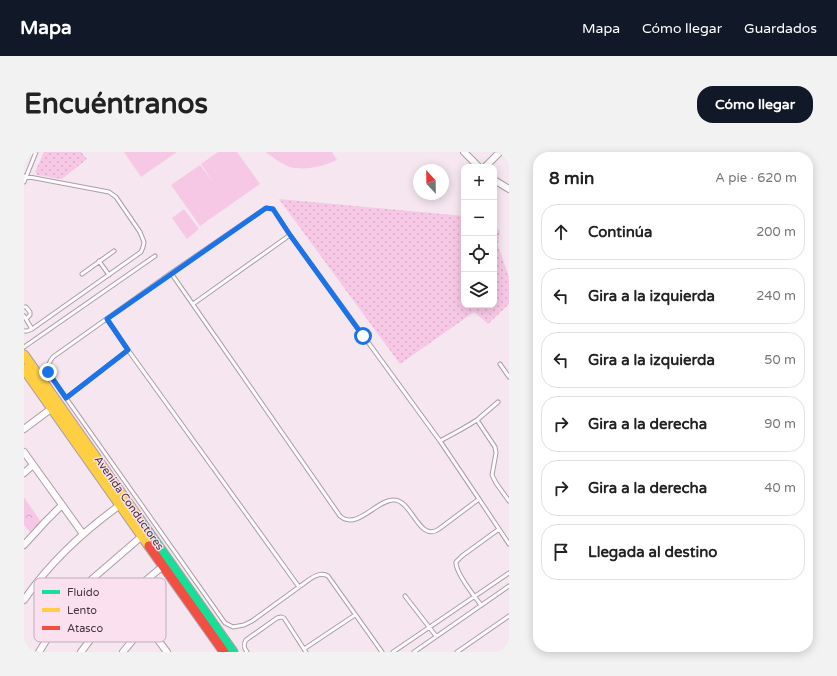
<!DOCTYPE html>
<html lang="es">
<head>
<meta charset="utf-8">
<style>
	:root { --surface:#fff; --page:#f2f2f2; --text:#222; --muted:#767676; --line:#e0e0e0; --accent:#111827 }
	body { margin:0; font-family:"Varela Round",sans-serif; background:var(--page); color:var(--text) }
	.controls { position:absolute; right:12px; top:12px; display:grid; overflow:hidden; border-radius:8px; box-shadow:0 2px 10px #0003 }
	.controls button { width:36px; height:36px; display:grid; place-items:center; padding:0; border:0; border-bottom:1px solid var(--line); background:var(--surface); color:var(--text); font:20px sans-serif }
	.compass { position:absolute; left:389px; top:12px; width:36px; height:36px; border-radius:50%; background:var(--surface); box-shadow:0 2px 10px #0003; rotate:338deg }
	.stop { position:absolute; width:12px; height:12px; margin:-9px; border:3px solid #1a73e8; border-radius:50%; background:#fff }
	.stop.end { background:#1a73e8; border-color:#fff; box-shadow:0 1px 4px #0008 }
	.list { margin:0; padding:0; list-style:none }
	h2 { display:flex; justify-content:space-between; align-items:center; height:52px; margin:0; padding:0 16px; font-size:17px }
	h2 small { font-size:13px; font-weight:400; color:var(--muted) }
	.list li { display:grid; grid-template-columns:26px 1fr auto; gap:12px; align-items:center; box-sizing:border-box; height:56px; margin:0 8px 8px; padding:0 8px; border:1px solid var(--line); border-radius:16px }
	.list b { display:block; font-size:15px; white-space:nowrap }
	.list em { font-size:13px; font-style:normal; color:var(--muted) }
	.icon { flex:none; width:22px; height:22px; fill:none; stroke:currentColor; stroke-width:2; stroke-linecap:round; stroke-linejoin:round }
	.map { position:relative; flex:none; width:485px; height:500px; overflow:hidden; border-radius:16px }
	header { display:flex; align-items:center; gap:24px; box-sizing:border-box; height:56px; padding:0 20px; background:var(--accent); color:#fff }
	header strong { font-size:19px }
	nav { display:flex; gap:22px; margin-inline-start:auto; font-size:14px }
	.intro { display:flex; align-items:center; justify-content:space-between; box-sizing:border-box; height:96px; padding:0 24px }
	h1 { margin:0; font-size:28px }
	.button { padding:10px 18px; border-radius:16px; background:var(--accent); color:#fff; font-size:14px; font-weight:700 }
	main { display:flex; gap:24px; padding:0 24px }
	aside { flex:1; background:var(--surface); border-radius:16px; box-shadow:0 2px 10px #0003 }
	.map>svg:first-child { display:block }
</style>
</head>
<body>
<header>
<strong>Mapa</strong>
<nav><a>Mapa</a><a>Cómo llegar</a><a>Guardados</a></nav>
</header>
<div class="intro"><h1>Encuéntranos</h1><a class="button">Cómo llegar</a></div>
<main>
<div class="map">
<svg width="485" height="500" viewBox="0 0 485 500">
	<defs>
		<pattern id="grass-dots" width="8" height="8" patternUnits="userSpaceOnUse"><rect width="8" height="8" fill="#f7c8e5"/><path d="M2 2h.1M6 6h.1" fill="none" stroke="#d5acc5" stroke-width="1.8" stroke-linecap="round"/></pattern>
		<pattern id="forest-crowns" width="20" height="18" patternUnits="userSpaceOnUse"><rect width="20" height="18" fill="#f7c8e5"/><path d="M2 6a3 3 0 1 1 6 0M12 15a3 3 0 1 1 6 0" fill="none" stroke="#d5acc5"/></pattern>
	</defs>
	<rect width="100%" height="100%" fill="#f5e6ef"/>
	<path fill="url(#grass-dots)" d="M20 0H57L63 7 38 27 14 23 11 20Z
		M255 47 440 64V153H470V74L476 79 474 93 485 125V152L464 172 450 160 376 212Z"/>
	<path fill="url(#forest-crowns)" d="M0 345 17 370 6 380 0 373Z"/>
	<path fill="#f7c8e5" d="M100 0H153L117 25Z
		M194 0H213L236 32 176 74 147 33 176 13 189 30 177 12Z
		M241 0H308L313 8C299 14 282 19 266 15 257 12 249 5 241 0Z
		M160 57 175 77 163 87 148 66Z"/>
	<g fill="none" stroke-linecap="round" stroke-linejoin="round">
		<g stroke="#ab9ea6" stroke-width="5">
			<path id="lane" d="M0 24 85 40 92 45 116 80 120 90 119 95 117 100 8 177 3 179H0
				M0 30 12 0
				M75 109 85 123
				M147 121 316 364C333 379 353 347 370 348 388 348 395 391 415 377L455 347
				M58 122 90 99
				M169 152 266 83
				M0 155H2L6 160V163L2 167
				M0 164 8 177
				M83 167 104 198
				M0 195 131 104
				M476 212 485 225
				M42 246 104 198 275 435C283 430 294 418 304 424L358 500
				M453 268 474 250
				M416 289 438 277 453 268 471 295 472 301 468 323 472 331 485 349
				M275 435 228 469 220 473 209 475 201 471 42 246 24 220C23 214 25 210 29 205L147 121 242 56 249 57 266 83 416 289 455 347 485 392
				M381 444 412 484
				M457 453C450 444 431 420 432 410L438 404 475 377
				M280 497 331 463
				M223 500C220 496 219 493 222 488L253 466 257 465 260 466 282 500
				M369 500 485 421
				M390 500 485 434
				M433 500 485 464"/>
		</g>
		<g stroke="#ab9ea6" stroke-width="8">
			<path id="street" d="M440 0 455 15
				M461 15 476 0
				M470 28 485 37
				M0 277 28 256
				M0 300 59 382
				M0 321 9 313
				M0 393 21 370 38 353
				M67 428 118 384
				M102 445 143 500
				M0 448C26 410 60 379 96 353
				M15 500 36 466
				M57 500 82 467 102 445 139 414
				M99 500 122 472"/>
		</g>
		<g stroke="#ab9ea6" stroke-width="11">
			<path id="fast" d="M116 368 209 500"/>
		</g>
		<g stroke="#ab9ea6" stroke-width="11">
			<path id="slow" d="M0 203 116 368
				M0 217 125 394"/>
		</g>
		<g stroke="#ab9ea6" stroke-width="11">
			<path id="jam" d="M125 394 200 500"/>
		</g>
		<use href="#lane" stroke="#fefbfd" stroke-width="3"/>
		<use href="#street" stroke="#fefbfd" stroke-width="6"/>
		<use href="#fast" stroke="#16e098" stroke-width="9"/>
		<use href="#slow" stroke="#ffcf43" stroke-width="9"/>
		<use href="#jam" stroke="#f24e42" stroke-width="9"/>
	</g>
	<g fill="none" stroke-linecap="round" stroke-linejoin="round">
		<path stroke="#1a73e8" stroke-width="5" d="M24 220 42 246 104 198 83 167 242 56 249 57 266 83 339 184"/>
	</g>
	<g text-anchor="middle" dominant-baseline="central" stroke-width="3" stroke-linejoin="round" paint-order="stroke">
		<g font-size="11" fill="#42353c" stroke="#fbe0f0">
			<text transform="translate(105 351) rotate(55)">Avenida Conductores</text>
		</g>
	</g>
	<rect x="10" y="426" width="132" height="64" rx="6" fill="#fbe0f0" stroke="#c4adba" stroke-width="1"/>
	<rect x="18" y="438" width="18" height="4" fill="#16e098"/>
	<rect x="18" y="456" width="18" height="4" fill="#ffcf43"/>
	<rect x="18" y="474" width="18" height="4" fill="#f24e42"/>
	<g font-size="11" fill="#42353c">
		<text x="43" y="444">Fluido</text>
		<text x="43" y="462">Lento</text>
		<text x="43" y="480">Atasco</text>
	</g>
</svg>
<div class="controls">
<button>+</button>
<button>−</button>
<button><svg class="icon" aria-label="locate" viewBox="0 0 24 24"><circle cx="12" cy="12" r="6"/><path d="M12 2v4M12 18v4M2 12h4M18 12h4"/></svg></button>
<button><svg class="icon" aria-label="layers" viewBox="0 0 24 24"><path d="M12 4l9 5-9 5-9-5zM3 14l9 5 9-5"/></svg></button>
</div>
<svg class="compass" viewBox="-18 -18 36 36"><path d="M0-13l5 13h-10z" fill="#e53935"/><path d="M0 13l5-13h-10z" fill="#767676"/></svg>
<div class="stop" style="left:339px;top:184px"></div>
<div class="stop end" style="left:24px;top:220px"></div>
</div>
<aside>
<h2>8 min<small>A pie · 620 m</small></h2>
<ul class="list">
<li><svg class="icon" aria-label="ahead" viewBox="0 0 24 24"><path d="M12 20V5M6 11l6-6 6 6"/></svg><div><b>Continúa</b></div><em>200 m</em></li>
<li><svg class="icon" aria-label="left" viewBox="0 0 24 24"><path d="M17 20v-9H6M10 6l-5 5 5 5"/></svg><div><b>Gira a la izquierda</b></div><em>240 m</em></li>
<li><svg class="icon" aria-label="left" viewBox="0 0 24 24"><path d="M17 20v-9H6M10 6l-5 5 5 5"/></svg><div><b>Gira a la izquierda</b></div><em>50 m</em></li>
<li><svg class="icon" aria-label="right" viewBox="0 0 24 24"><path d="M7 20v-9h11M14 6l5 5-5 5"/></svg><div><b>Gira a la derecha</b></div><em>90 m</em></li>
<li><svg class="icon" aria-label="right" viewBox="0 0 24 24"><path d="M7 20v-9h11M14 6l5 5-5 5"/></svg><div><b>Gira a la derecha</b></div><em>40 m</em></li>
<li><svg class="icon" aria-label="arrive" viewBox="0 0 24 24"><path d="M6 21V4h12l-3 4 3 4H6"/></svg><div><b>Llegada al destino</b></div></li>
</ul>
</aside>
</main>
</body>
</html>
